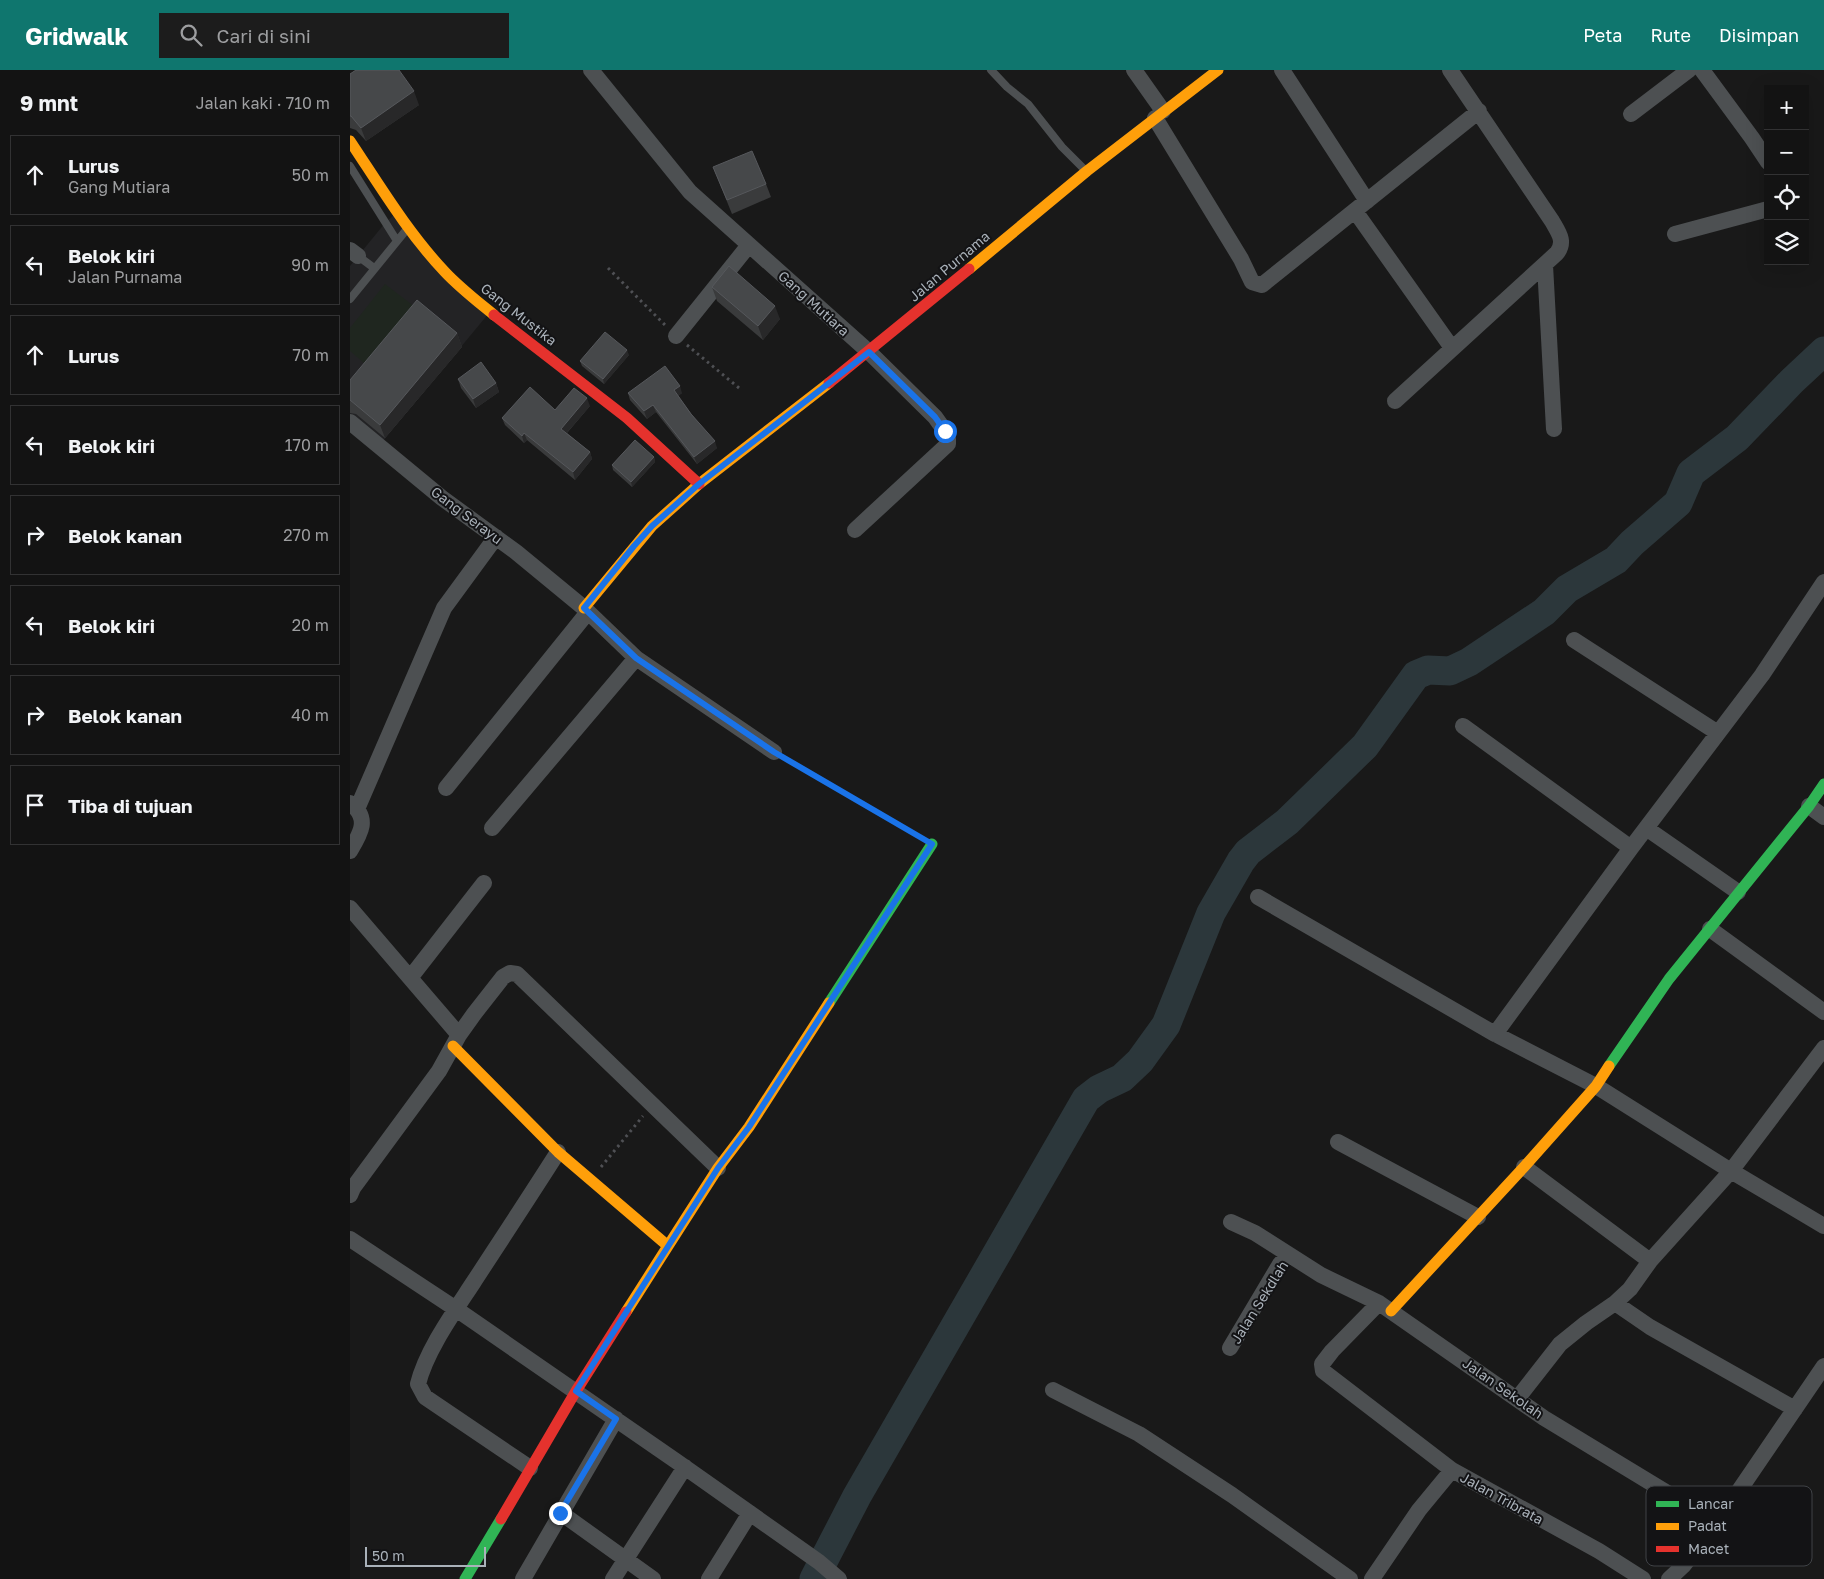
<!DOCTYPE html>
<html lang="id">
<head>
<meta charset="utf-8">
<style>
	:root { --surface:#131313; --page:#1c1c1c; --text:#f1f3f6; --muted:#9d9ea0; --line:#323233; --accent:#0f766e }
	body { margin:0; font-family:"Golos Text",sans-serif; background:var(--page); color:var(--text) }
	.controls { position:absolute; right:15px; top:15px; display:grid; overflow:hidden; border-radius:0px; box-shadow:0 5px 20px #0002 }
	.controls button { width:45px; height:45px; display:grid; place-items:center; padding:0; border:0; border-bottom:1px solid var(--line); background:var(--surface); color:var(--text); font:25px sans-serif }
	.scale { position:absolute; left:15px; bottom:12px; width:121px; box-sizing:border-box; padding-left:5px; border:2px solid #aab2ba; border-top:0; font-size:14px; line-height:18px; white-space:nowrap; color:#aab2ba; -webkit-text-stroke:4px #131315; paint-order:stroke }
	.stop { position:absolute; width:15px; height:15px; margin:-11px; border:4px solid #1a73e8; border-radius:50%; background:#fff }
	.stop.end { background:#1a73e8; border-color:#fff; box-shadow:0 1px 5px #0008 }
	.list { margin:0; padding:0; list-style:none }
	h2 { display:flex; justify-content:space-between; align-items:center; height:65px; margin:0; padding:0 20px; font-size:21px }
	h2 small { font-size:16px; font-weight:400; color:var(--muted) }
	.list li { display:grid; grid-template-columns:32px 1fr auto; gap:15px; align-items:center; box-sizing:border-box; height:80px; margin:0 10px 10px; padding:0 10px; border:1px solid var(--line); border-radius:0px }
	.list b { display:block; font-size:19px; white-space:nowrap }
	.list p { margin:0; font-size:16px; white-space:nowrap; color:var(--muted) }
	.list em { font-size:16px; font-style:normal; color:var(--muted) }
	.icon { flex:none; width:28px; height:28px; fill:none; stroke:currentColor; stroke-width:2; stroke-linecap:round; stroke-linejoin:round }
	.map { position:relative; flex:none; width:1474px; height:1509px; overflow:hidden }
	header { display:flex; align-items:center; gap:30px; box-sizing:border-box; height:70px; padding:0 25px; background:var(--accent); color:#fff }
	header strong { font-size:24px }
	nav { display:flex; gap:28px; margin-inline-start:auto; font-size:18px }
	.search { width:350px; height:45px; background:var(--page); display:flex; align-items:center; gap:12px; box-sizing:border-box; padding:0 18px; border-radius:0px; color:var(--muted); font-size:19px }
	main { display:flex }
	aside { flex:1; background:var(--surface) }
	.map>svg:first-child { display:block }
</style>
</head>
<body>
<header>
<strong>Gridwalk</strong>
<div class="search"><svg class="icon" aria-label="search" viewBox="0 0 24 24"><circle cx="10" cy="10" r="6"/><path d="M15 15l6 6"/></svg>Cari di sini</div>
<nav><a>Peta</a><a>Rute</a><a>Disimpan</a></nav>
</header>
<main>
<aside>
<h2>9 mnt<small>Jalan kaki · 710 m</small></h2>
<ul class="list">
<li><svg class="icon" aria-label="ahead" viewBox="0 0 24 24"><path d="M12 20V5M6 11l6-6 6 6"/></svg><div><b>Lurus</b><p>Gang Mutiara</p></div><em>50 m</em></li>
<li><svg class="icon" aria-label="left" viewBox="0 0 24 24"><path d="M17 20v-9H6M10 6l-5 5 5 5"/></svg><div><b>Belok kiri</b><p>Jalan Purnama</p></div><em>90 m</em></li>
<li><svg class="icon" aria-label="ahead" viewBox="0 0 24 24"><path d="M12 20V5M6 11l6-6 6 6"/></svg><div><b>Lurus</b></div><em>70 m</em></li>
<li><svg class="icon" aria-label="left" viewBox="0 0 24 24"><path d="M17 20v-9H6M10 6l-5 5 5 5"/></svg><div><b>Belok kiri</b></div><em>170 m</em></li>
<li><svg class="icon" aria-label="right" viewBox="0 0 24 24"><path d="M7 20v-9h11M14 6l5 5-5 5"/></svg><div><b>Belok kanan</b></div><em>270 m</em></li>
<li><svg class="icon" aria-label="left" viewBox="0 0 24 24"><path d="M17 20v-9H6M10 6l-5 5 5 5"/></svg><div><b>Belok kiri</b></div><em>20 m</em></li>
<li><svg class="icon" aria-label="right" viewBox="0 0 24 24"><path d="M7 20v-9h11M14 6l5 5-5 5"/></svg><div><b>Belok kanan</b></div><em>40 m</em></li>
<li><svg class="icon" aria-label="arrive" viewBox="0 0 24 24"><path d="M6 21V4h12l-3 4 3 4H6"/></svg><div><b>Tiba di tujuan</b></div></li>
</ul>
</aside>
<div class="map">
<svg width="1474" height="1509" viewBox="0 0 1474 1509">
	<rect width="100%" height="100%" fill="#191919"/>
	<path fill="#232325" d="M45 144 139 243 33 371 0 349V196L35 153Z"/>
	<path fill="#1f261f" d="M35 214 69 240 21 299 0 281V258Z"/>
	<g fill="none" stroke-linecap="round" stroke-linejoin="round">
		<path stroke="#2c373b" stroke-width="29" d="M464 1509 507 1426 736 1029 749 1019 772 1008 790 991 816 955 861 843 891 791 898 782 937 752 1015 676 1066 605 1078 600 1100 601 1119 592 1194 542 1217 519 1266 490 1282 473 1328 433 1341 403 1387 368 1442 311 1474 281"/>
		<path stroke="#4f5054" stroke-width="3" stroke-dasharray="2.5 4" stroke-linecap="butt" d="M258 198 316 256
			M337 275 389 318
			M438 689 566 765
			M251 1097 293 1046"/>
		<path stroke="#4d5052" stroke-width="8" d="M641 0 657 17 678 34 712 77 735 100
			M0 96 47 171
			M8 186 24 198
			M0 229 57 159"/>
		<path stroke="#4d5052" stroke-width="16" d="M241 0 340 122 519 282 585 347 595 361 598 369V374L505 460
			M784 0 813 41
			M932 0 1017 131
			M1352 0 1402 68 1418 92
			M1281 44 1339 0
			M805 48 891 189 902 212 912 215 1129 41
			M1005 141 1102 278
			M1325 164 1418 139
			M0 180 8 186
			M1195 195 1204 359
			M326 266 399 175
			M1045 331 1207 183C1216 171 1208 162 1202 151L1100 0
			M0 352 92 428 166 482 234 538 286 588 424 682
			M1224 570 1368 663
			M1113 656 1281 778
			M96 718 238 542
			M0 733C20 748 11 763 0 781
			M1459 736 1474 747
			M7 739 94 538 146 467
			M142 758 286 588
			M1296 758 1388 822
			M908 827 1145 964 1246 1016 1381 1101 1474 1156
			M0 838 109 965 89 1001 3 1118 0 1125
			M1360 859 1474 942
			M60 908 134 813
			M1145 964 1281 778 1412 605 1474 512
			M109 965 124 944 153 907 160 903 167 904 368 1098
			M988 1072 1128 1147
			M1174 1097 1300 1191
			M881 1152 905 1163 971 1205 1029 1233 1194 1348 1367 1453
			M0 1169 106 1239 326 1391 469 1492 489 1509
			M1029 1233 982 1281 972 1294 973 1301 1102 1400
			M880 1278 930 1194 938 1185
			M703 1320 789 1364 882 1425 1000 1509
			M1167 1329 1210 1274 1236 1253 1265 1233
			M1445 1339 1300 1257 1265 1233 1280 1219 1300 1191 1381 1101 1474 978
			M180 1398 75 1327 68 1314C76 1281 104 1242 123 1213 151 1170 180 1126 208 1082
			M211 1443 303 1509
			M173 1509 266 1349
			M263 1509 335 1397
			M359 1509 400 1443
			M1022 1509 1069 1440 1102 1400 1249 1481 1293 1509
			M1319 1509 1333 1496 1367 1453 1474 1296"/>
		<path stroke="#30b455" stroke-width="11" d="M479 933 582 774
			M1259 996 1319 909 1459 736 1474 714
			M115 1509 151 1449"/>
		<path stroke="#ff9f0a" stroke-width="11" d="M0 71C30 116 58 163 95 202 110 218 127 231 144 245
			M619 199 737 101 868 0
			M234 538 302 456 349 414 479 313
			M103 976 208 1082 318 1176 276 1242
			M318 1176 368 1098 399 1057 479 933
			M1041 1241 1174 1097 1246 1016 1259 996"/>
		<path stroke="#e5322d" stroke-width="11" d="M144 245 277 348 349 414
			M479 313 619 199
			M151 1449 226 1321 276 1242"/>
	</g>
	<path fill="#3a3b3c" d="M0 4 69 35 16 71 6 60 0 58Z
		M363 97 416 114 421 127 382 144Z
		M362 217 430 249 413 270 367 231Z
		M107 263 112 277 35 368 6 344 0 343V310Z
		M279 285 254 314 232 296 230 291Z
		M108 309 146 313 149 322 126 338 111 318Z
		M278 323H332L328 326 367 378 347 394 306 342 297 349 280 330Z
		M240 336 217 363 240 382 242 389 225 410 177 370 174 373 155 355 152 348 205 340Z
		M304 387 305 392 282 417 263 400 262 395Z"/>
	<path fill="#282829" d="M64 21 69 35 16 71 11 58Z
		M425 236 430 249 413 270 408 256Z
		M107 263 112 277 35 368 30 355Z
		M277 280 279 285 254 314 253 309Z
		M146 313 149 322 126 338 123 329Z
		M330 316 332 323 327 327 324 320Z
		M237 328 240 336 214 366 211 359Z
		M303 335 306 342 297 349 294 341Z
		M174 363 177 370 174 373 172 366Z
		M365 371 367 378 347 394 344 387Z
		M240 382 242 389 225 410 223 402Z
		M304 387 305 392 282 417 281 412Z"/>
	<path fill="#46484a" stroke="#56585c" d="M6 0H49L64 21 11 58 1 46H0V4Z
		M402 81 416 114 377 130 363 97Z
		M379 196 425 236 408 256 362 217Z
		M67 230 107 263 30 355 0 330V310Z
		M255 262 277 280 253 309 230 291Z
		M131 292 146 313 123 329 108 309Z
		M315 296 330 316 324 320 341 344 365 371 344 387 303 335 294 341 278 323Z
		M180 317 205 340 224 318 237 328 211 359 240 382 223 402 174 363 172 366 152 348Z
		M285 370 304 387 281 412 262 395Z"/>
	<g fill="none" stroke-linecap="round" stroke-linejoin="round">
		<path stroke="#1a73e8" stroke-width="6" d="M210 1443 266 1349 226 1321 368 1098 399 1057 582 774 424 682 286 588 234 538 284 476 302 456 349 414 519 282 585 347 595 361"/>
	</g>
	<g text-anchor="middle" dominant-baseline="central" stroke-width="4" stroke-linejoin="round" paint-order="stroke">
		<g font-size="14" fill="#aab2ba" stroke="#131315">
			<text transform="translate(599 196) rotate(-40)">Jalan Purnama</text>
			<text transform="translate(464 233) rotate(42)">Gang Mutiara</text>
			<text transform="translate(169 244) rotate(38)">Gang Mustika</text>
			<text transform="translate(117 445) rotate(37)">Gang Serayu</text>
			<text transform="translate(909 1232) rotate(-58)">Jalan Sekdlah</text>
			<text transform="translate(1153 1318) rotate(35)">Jalan Sekolah</text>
			<text transform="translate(1152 1428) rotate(29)">Jalan Tribrata</text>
		</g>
	</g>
	<rect x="1296" y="1416" width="166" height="80" rx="8" fill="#131315" stroke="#404347" stroke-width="1"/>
	<rect x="1306" y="1431" width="23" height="6" fill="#30b455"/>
	<rect x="1306" y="1453" width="23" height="7" fill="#ff9f0a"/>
	<rect x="1306" y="1476" width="23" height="6" fill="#e5322d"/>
	<g font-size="14" fill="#aab2ba">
		<text x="1338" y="1439">Lancar</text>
		<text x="1338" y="1461">Padat</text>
		<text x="1338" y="1484">Macet</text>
	</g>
</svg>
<div class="controls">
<button>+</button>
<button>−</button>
<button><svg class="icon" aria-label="locate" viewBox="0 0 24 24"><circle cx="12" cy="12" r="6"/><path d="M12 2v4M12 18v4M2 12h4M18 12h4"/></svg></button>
<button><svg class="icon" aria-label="layers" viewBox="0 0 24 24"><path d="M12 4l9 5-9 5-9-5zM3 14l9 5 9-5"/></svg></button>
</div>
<div class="scale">50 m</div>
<div class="stop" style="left:595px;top:361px"></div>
<div class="stop end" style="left:210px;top:1443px"></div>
</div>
</main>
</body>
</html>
